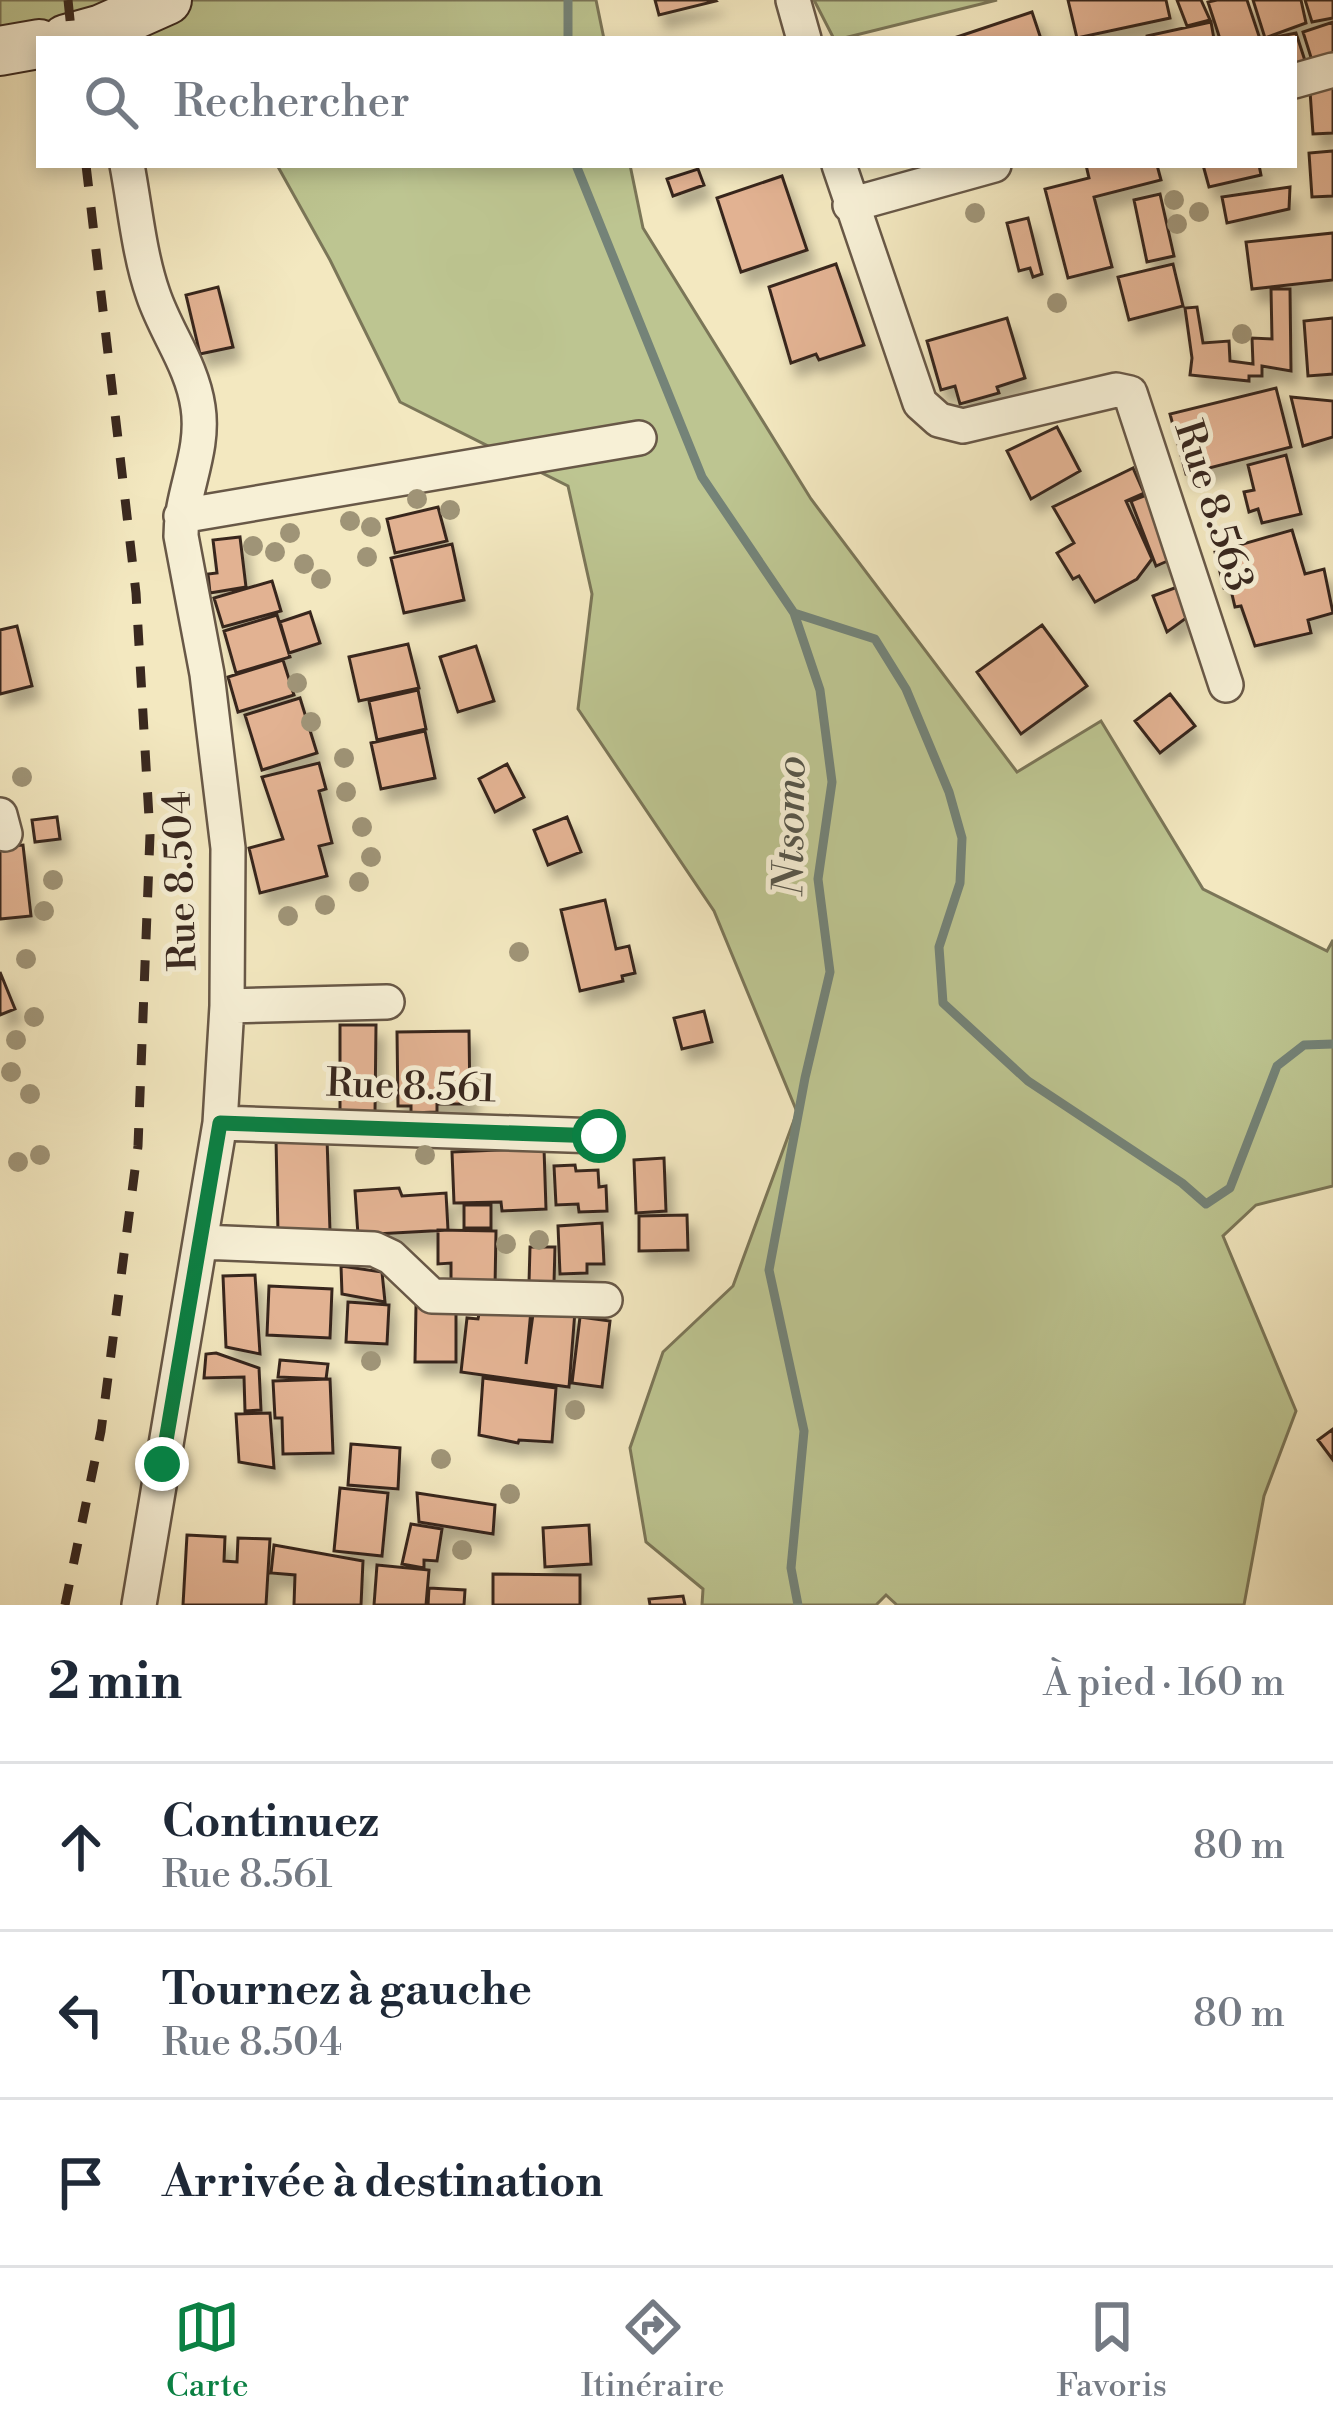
<!DOCTYPE html>
<html lang="fr">
<head>
<meta charset="utf-8">
<style>
	:root { --surface:#fff; --page:#f2f2f3; --text:#1f2937; --muted:#747a83; --line:#e0e1e3; --accent:#0b8043 }
	body { margin:0; font-family:"Libre Bodoni",serif; background:var(--page); color:var(--text) }
	.stop { position:absolute; width:36px; height:36px; margin:-27px; border:9px solid #0b8043; border-radius:50%; background:#fff }
	.stop.end { background:#0b8043; border-color:#fff; box-shadow:0 3px 12px #0008 }
	.list { margin:0; padding:0; list-style:none }
	h2 { display:flex; justify-content:space-between; align-items:center; height:156px; margin:0; padding:0 48px; font-size:51px }
	h2 small { font-size:39px; font-weight:400; color:var(--muted) }
	.list li { display:grid; grid-template-columns:78px 1fr auto; gap:36px; align-items:center; box-sizing:border-box; height:168px; padding:0 48px; border-top:3px solid var(--line) }
	.list b { display:block; font-size:45px; white-space:nowrap }
	.list p { margin:0; font-size:39px; white-space:nowrap; color:var(--muted) }
	.list em { font-size:39px; font-style:normal; color:var(--muted) }
	.icon { flex:none; width:66px; height:66px; fill:none; stroke:currentColor; stroke-width:2; stroke-linecap:round; stroke-linejoin:round }
	.map { position:relative; flex:none; width:1333px; height:1605px; overflow:hidden }
	.search { position:absolute; background:var(--surface); box-shadow:0 6px 18px #0003; left:36px; right:36px; top:36px; height:132px; display:flex; align-items:center; gap:30px; box-sizing:border-box; padding:0 42px; border-radius:0px; color:var(--muted); font-size:45px }
	.sheet { height:660px; background:var(--surface) }
	nav { display:flex; justify-content:space-around; align-items:center; box-sizing:border-box; height:168px; border-top:3px solid var(--line); background:var(--surface); font-size:33px; color:var(--muted) }
	nav a { display:grid; justify-items:center; gap:6px }
	nav .on { color:var(--accent) }
	.map>svg:first-child { display:block }
</style>
</head>
<body>
<div class="map">
<svg width="1333" height="1605" viewBox="0 0 1333 1605">
	<defs>
		<filter id="shadow"><feDropShadow dx="7" dy="13" stdDeviation="6" flood-color="#0004"/></filter>
	</defs>
	<rect width="100%" height="100%" fill="#f3e8c0"/>
	<filter id="stains"><feTurbulence type="fractalNoise" baseFrequency=".00167" numOctaves="4"/><feColorMatrix values="0 0 0 0 .2 0 0 0 0 .09 0 0 0 0 .02 0 0 0 .5 -.17"/></filter>
	<radialGradient id="worn" r=".72"><stop offset=".6" stop-color="#630" stop-opacity="0"/><stop offset="1" stop-color="#630" stop-opacity=".3"/></radialGradient>
	<path fill="#bdc591" stroke="#7b7658" stroke-width="3" d="M0 0H596L604 39H115L0 51Z
		M814 0H997L840 39H834Z
		M277 165H630L643 228 811 499 1017 772 1101 721 1203 889 1327 951 1333 940V1186L1256 1205 1223 1236 1296 1411 1264 1496 1244 1605H897L886 1595 876 1605H702L703 1589 646 1542 630 1448 663 1352 733 1286 797 1112 714 911 578 709 592 594 568 486 400 402 330 260Z"/>
	<g fill="none" stroke-linecap="round" stroke-linejoin="round">
		<path stroke="#748378" stroke-width="9" d="M568 39V0
			M576 165 702 477 794 613 820 690 832 782 818 879 830 972 805 1078 769 1270 804 1431 791 1568 798 1605
			M794 613 875 639 906 689 949 792 962 838 960 883 939 947 943 1003 1028 1081 1182 1183 1206 1204 1230 1188 1277 1066 1304 1045 1333 1044"/>
	</g>
	<path fill="#e2b292" stroke="#39281f" stroke-width="3" filter="url(#shadow)" d="M655 0H715L716 1 659 15Z
		M1068 0H1166L1170 18 1077 38Z
		M1177 0H1201L1210 20 1187 26Z
		M1217 0H1247L1260 39H1220L1208 2Z
		M1253 0H1301L1306 23 1265 38Z
		M1305 0H1333V18L1312 22Z
		M1032 12 1041 39H951Z
		M1211 22 1214 39H1147V36Z
		M1333 22V64L1315 70 1303 32Z
		M1296 33 1308 70 1294 71V39H1266Z
		M1333 83V133L1313 134 1310 91Z
		M1333 151V196L1312 197 1309 153Z
		M1086 165H1157L1161 180 1094 197 1112 267 1068 278 1045 189 1089 178Z
		M1203 165H1259L1261 175 1209 187Z
		M698 169 704 185 673 196 667 179Z
		M782 176 807 250 741 272 717 198Z
		M1290 187 1289 209 1227 223 1222 197Z
		M1160 194 1174 256 1147 262 1134 200Z
		M1028 218 1042 274 1033 277 1030 268 1019 271 1007 223Z
		M1333 233V280L1252 289 1246 242Z
		M836 264 864 345 819 360 816 354 791 363 769 287Z
		M1173 264 1183 306 1129 320 1118 277Z
		M218 287 233 347 200 354 186 295Z
		M1271 289H1290L1291 371 1262 366V376H1249V381L1190 375 1192 358 1185 308 1197 307 1203 343 1229 341 1230 361 1253 364 1252 338 1272 339Z
		M1007 318 1025 378 997 387 999 393 960 404 955 386 941 390 927 341Z
		M1333 318V374L1308 376 1304 321Z
		M1276 388 1291 447 1186 474 1170 414Z
		M1291 397 1333 401V437L1303 446Z
		M1057 427 1080 471 1031 499 1007 451Z
		M1286 455 1301 514 1262 523 1258 509 1249 512 1244 492 1254 490 1248 465Z
		M1133 468 1144 493 1126 501 1152 559 1137 579 1095 602 1079 576 1073 579 1057 553 1074 543 1053 507Z
		M1154 492 1172 559 1156 566 1131 501Z
		M438 507 447 541 395 553 387 519Z
		M1292 530 1305 574 1324 569 1333 613 1308 620 1311 633 1255 646 1241 606 1235 607 1230 586 1224 588 1215 552Z
		M240 537 246 587 210 593 208 574 217 573 213 540Z
		M452 544 464 600 404 613 391 558Z
		M272 581 281 611 223 627 214 598Z
		M1180 586 1189 616 1167 632 1153 596Z
		M310 612 320 643 289 653 280 622Z
		M277 615 290 657 236 673 224 631Z
		M1042 625 1087 686 1021 734 977 672Z
		M17 626 32 686 0 694V630Z
		M408 644 419 688 359 701 349 657Z
		M476 646 494 701 458 712 440 657Z
		M283 660 294 695 238 712 228 677Z
		M418 690 426 729 377 740 369 701Z
		M1170 694 1195 726 1160 753 1135 721Z
		M300 698 317 753 262 770 245 715Z
		M425 731 435 778 381 789 371 743Z
		M319 763 326 789 319 791 332 843 319 846 327 876 260 893 249 848 283 839 262 777Z
		M507 764 524 797 495 812 479 779Z
		M57 817 60 839 35 842 32 820Z
		M567 817 581 852 548 865 534 830Z
		M23 845 31 916 0 919V847Z
		M605 900 616 949 629 946 635 973 622 976 623 981 580 991 561 910Z
		M0 972 15 1009 0 1015Z
		M704 1011 712 1042 682 1049 674 1018Z
		M340 1025H376L375 1113H340Z
		M469 1031 470 1104H437V1112L411 1113V1106H398L397 1032Z
		M327 1138 330 1231 278 1233 276 1139Z
		M544 1148 546 1209 502 1211 501 1202 454 1203 452 1152Z
		M664 1158 666 1211 636 1213 634 1160Z
		M575 1165 576 1171 598 1170 599 1187 606 1186 607 1211 579 1212 578 1204 556 1205 554 1166Z
		M399 1188 402 1196 446 1193 448 1230 358 1235 355 1191Z
		M464 1205H491V1228H464Z
		M687 1215 688 1250 639 1251V1216Z
		M602 1223 604 1264H587V1273L560 1274 558 1226Z
		M438 1230 496 1231 495 1287H451V1263L438 1264Z
		M530 1247H555L554 1283H529Z
		M341 1266 382 1272 385 1302 342 1294Z
		M255 1275 260 1354 226 1347 223 1276Z
		M269 1286 332 1289 330 1338 267 1335Z
		M348 1302 389 1305 387 1344 346 1342Z
		M481 1304 531 1310 526 1364 534 1307 575 1311 569 1387 461 1372 467 1318 478 1319Z
		M456 1305V1362H415L416 1306Z
		M580 1317 610 1321 602 1387 572 1383Z
		M216 1353 259 1368 261 1410 245 1411 244 1377 204 1378 206 1354Z
		M280 1360 328 1364 326 1379 278 1377Z
		M483 1378 556 1388 552 1442 519 1440 518 1443 479 1435Z
		M330 1379 333 1453 283 1454 282 1418H275L273 1381Z
		M270 1413 274 1468 239 1462 236 1414Z
		M1333 1429V1460L1318 1440Z
		M351 1444 400 1448 398 1489 348 1485Z
		M340 1488 388 1493 382 1556 334 1551Z
		M417 1493 495 1505 493 1534 419 1522Z
		M411 1524 442 1529 437 1561 424 1560V1568L402 1564Z
		M589 1525 591 1564 545 1567 543 1528Z
		M187 1535 225 1537 224 1561 237 1562 238 1538 270 1539 266 1605H183Z
		M274 1545 363 1561 361 1605H294L295 1575 271 1573Z
		M377 1565 429 1570 426 1605H374Z
		M493 1574 580 1575V1605H493Z
		M429 1588 465 1590 464 1605H428Z
		M683 1596 685 1605H650L649 1599Z"/>
	<g fill="none" stroke-linecap="round" stroke-linejoin="round">
		<g stroke="#685847" stroke-width="38">
			<path id="street" d="M793 0 804 39
				M1294 81 1333 70
				M127 165C135 207 139 254 153 294 166 333 192 365 198 407 205 452 181 492 181 536L207 674 228 848 227 1006 220 1123 139 1605
				M839 165 920 403 939 420 963 426 1116 390 1130 393 1226 685
				M850 205 994 165
				M181 516 639 438
				M0 815 5 834
				M227 1006 387 1002
				M220 1123 599 1136
				M201 1242 374 1249 391 1257 432 1296 605 1300"/>
		</g>
		<g stroke="#39281f" stroke-width="52">
			<path id="secondary" d="M66 39 102 29 167 0
				M0 51 39 44"/>
		</g>
		<use href="#street" stroke="#f7f0d6" stroke-width="33"/>
		<use href="#secondary" stroke="#f7f0d6" stroke-width="48"/>
		<path stroke="#39281f" stroke-width="9" stroke-dasharray="21 21" stroke-linecap="butt" d="M68 0 72 39
			M65 1605 101 1431 138 1146 150 835 136 593 86 165"/>
	</g>
	<g fill="#9f9477">
		<circle cx="1174" cy="200" r="10"/>
		<circle cx="1199" cy="212" r="10"/>
		<circle cx="975" cy="213" r="10"/>
		<circle cx="1177" cy="224" r="10"/>
		<circle cx="1057" cy="303" r="10"/>
		<circle cx="1242" cy="334" r="10"/>
		<circle cx="417" cy="499" r="10"/>
		<circle cx="450" cy="510" r="10"/>
		<circle cx="350" cy="521" r="10"/>
		<circle cx="371" cy="527" r="10"/>
		<circle cx="290" cy="533" r="10"/>
		<circle cx="253" cy="546" r="10"/>
		<circle cx="275" cy="552" r="10"/>
		<circle cx="367" cy="557" r="10"/>
		<circle cx="304" cy="564" r="10"/>
		<circle cx="321" cy="579" r="10"/>
		<circle cx="297" cy="683" r="10"/>
		<circle cx="311" cy="722" r="10"/>
		<circle cx="344" cy="758" r="10"/>
		<circle cx="22" cy="777" r="10"/>
		<circle cx="346" cy="792" r="10"/>
		<circle cx="362" cy="827" r="10"/>
		<circle cx="371" cy="857" r="10"/>
		<circle cx="53" cy="880" r="10"/>
		<circle cx="359" cy="882" r="10"/>
		<circle cx="325" cy="905" r="10"/>
		<circle cx="44" cy="911" r="10"/>
		<circle cx="288" cy="916" r="10"/>
		<circle cx="519" cy="952" r="10"/>
		<circle cx="26" cy="959" r="10"/>
		<circle cx="34" cy="1017" r="10"/>
		<circle cx="16" cy="1040" r="10"/>
		<circle cx="11" cy="1072" r="10"/>
		<circle cx="30" cy="1094" r="10"/>
		<circle cx="40" cy="1155" r="10"/>
		<circle cx="425" cy="1155" r="10"/>
		<circle cx="18" cy="1162" r="10"/>
		<circle cx="539" cy="1240" r="10"/>
		<circle cx="506" cy="1244" r="10"/>
		<circle cx="371" cy="1361" r="10"/>
		<circle cx="575" cy="1410" r="10"/>
		<circle cx="441" cy="1459" r="10"/>
		<circle cx="510" cy="1494" r="10"/>
		<circle cx="462" cy="1550" r="10"/>
	</g>
	<g fill="none" stroke-linecap="round" stroke-linejoin="round">
		<path stroke="#0b8043" stroke-width="15" d="M162 1464 220 1123 599 1136"/>
	</g>
	<g text-anchor="middle" dominant-baseline="central" stroke-width="10" stroke-linejoin="round" paint-order="stroke">
		<g font-size="39" fill="#39281f" stroke="#f7f0d6">
			<text transform="translate(1213 506) rotate(72)">Rue 8.563</text>
			<text transform="translate(181 881) rotate(-92)">Rue 8.504</text>
			<text transform="translate(411 1087) rotate(2)">Rue 8.561</text>
		</g>
		<g font-size="42" font-style="italic" fill="#56564b" stroke="#f7f0d6">
			<text transform="translate(791 826) rotate(-89)">Ntsomo</text>
		</g>
	</g>
	<rect width="100%" height="100%" filter="url(#stains)"/>
	<rect width="100%" height="100%" fill="url(#worn)"/>
</svg>
<div class="stop" style="left:599px;top:1136px"></div>
<div class="stop end" style="left:162px;top:1464px"></div>
<div class="search"><svg class="icon" aria-label="search" viewBox="0 0 24 24"><circle cx="10" cy="10" r="6"/><path d="M15 15l6 6"/></svg>Rechercher</div>
</div>
<section class="sheet">
<h2>2 min<small>À pied · 160 m</small></h2>
<ul class="list">
<li><svg class="icon" aria-label="ahead" viewBox="0 0 24 24"><path d="M12 20V5M6 11l6-6 6 6"/></svg><div><b>Continuez</b><p>Rue 8.561</p></div><em>80 m</em></li>
<li><svg class="icon" aria-label="left" viewBox="0 0 24 24"><path d="M17 20v-9H6M10 6l-5 5 5 5"/></svg><div><b>Tournez à gauche</b><p>Rue 8.504</p></div><em>80 m</em></li>
<li><svg class="icon" aria-label="arrive" viewBox="0 0 24 24"><path d="M6 21V4h12l-3 4 3 4H6"/></svg><div><b>Arrivée à destination</b></div></li>
</ul>
</section>
<nav>
<a class="on"><svg class="icon" aria-label="map" viewBox="0 0 24 24"><path d="M3 6l6-2 6 2 6-2v14l-6 2-6-2-6 2zM9 4v14M15 6v14"/></svg>Carte</a>
<a><svg class="icon" aria-label="directions" viewBox="0 0 24 24"><path d="M12 3l9 9-9 9-9-9zM9 14v-3h6M13 9l2 2-2 2"/></svg>Itinéraire</a>
<a><svg class="icon" aria-label="saved" viewBox="0 0 24 24"><path d="M7 4h10v16l-5-4-5 4z"/></svg>Favoris</a>
</nav>
</body>
</html>
